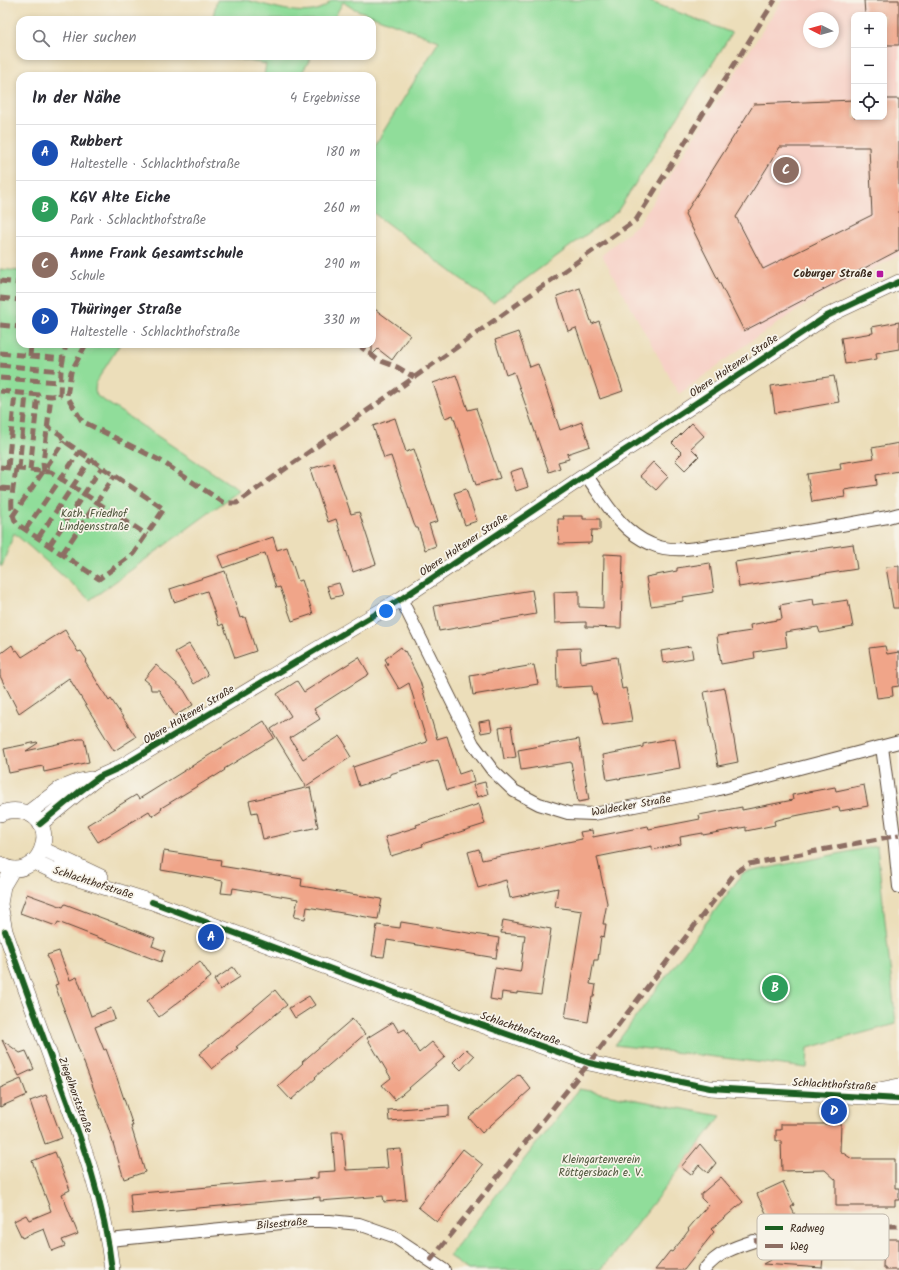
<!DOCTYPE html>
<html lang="de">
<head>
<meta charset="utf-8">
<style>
	:root { --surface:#fff; --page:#f2f2f3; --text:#2b2b33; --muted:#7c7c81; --line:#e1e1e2; --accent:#b5179e }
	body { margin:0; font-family:Kalam,sans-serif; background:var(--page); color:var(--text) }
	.controls { position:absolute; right:12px; top:12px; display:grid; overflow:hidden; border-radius:8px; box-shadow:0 2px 6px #0003 }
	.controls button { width:36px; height:36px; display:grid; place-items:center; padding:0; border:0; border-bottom:1px solid var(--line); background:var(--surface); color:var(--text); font:20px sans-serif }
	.compass { position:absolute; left:803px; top:12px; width:36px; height:36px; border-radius:50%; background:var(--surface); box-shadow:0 2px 6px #0003; rotate:276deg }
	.you { position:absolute; left:386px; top:611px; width:14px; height:14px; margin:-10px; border:3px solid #fff; border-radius:50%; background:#1a73e8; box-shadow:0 0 0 6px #1a73e833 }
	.badge { display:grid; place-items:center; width:26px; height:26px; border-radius:50%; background:var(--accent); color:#fff; font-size:13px; font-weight:700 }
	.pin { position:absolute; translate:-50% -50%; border:2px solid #fff; box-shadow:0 1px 4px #0006 }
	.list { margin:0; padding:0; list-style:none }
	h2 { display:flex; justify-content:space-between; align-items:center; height:52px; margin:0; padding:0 16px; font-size:17px }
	h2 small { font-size:13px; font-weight:400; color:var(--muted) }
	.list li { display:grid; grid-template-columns:26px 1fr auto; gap:12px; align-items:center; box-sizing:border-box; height:56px; padding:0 16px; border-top:1px solid var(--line) }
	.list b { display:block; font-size:15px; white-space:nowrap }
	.list p { margin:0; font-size:13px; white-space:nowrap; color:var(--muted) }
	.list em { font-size:13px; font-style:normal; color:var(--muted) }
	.icon { flex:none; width:22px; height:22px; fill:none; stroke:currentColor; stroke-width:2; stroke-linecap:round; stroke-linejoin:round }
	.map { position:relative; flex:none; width:899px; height:1270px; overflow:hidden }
	.search { position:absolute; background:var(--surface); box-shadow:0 2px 6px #0003; left:16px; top:16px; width:360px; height:44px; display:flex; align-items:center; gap:10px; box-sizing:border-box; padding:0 14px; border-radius:12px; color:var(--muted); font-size:15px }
	.panel { position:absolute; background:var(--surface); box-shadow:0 2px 6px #0003; left:16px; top:72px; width:360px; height:276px; border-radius:12px }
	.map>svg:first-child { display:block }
</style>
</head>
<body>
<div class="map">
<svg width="899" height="1270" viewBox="0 0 899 1270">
	<rect width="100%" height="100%" fill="#f7f3e8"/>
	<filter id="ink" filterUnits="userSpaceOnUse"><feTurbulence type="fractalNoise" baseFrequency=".025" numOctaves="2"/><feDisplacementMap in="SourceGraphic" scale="8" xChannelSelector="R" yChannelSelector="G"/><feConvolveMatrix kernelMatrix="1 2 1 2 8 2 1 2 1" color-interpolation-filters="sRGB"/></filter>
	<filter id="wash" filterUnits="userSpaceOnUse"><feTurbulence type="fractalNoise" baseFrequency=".012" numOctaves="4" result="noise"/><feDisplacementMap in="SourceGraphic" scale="16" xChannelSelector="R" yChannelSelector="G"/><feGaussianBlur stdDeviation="0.9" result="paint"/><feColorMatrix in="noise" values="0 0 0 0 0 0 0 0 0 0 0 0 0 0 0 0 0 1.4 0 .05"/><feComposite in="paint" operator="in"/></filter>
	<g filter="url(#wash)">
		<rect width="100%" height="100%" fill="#ecdeba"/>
		<path fill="#f7d1c7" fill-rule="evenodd" d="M782 0H899V256L892 259 820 295 751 341 679 394 602 255 639 223ZM854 15H884V117H854ZM809 18H833V42H809Z"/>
		<path fill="#90dd9a" stroke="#66845c" d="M217 0C226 0 236 0 245 0 268 4 315 24 331 0H646L732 33 617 212 493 303 372 212V150L439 41 352 8 343 2 333 20H212Z
			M221 56H312L300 76H264L266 64Z
			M0 269 20 271V344H120L96 382 95 390 97 396 233 486 239 491 90 600 14 533 2 566H0Z
			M877 846 896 1024 808 1048 807 1068 615 1045 743 873Z
			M579 1089 721 1116 601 1270H468L449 1256Z"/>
		<g id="blocks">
			<path fill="#f0a589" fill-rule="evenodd" d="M864 0H899V45H884V15H865Z
				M884 99H899V250L744 331 685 214 754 104 854 100V117H884ZM780 147H869L872 215 763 269 736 217Z
				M580 288 592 324 599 321 623 391 600 399 576 328 568 331 557 296Z
				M372 307 410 335 392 360 378 349 372 355Z
				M899 322V349L876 353 877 359 845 364 841 338 873 333 872 327Z
				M518 332 530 367 538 364 560 430 582 422 590 446 567 454 569 459 558 462 560 468 549 472 514 372 506 375 495 340Z
				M456 375 468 410 476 408 500 478 476 485 453 415 445 418 433 383Z
				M834 376 839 402 775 413 771 386Z
				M395 418 406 452 414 449 438 521 429 524 436 546 425 550 418 528H416L414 524 391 456 384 458 373 426Z
				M692 423 704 436 691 448 699 456 685 470 675 460 682 453 672 443Z
				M899 443V471L876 475 877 485 844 490 845 497 812 502 807 474 841 469 840 463 874 458 872 448Z
				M333 462 351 514 359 512 376 564 353 572 336 519 328 522 310 469Z
				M653 462 668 477 656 490 640 476Z
				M522 468 528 487 516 491 510 472Z
				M466 489 477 521 465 525 454 493Z
				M563 516H583V519H600V530H592L591 543 559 544 558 519H564Z
				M273 537 277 550 287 547 298 581 302 580 313 614 292 621 280 587 276 588 265 553 223 568 218 556Z
				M853 544 857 569 739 587 735 562Z
				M604 554 623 555 621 628 586 627V622L555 623 554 592 579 591V607L603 608Z
				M710 563 714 592 683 597V601L651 606 646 577 677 571V568Z
				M899 566V608H893L886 567Z
				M225 571 240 618 245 617 256 651 235 658 223 624 219 626 207 591 174 602 170 589Z
				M339 583 343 595 331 598 327 586Z
				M532 590 536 614 439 631 434 606Z
				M813 599 814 605 848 600 853 627 820 633 818 627 785 632 787 647 754 652 755 658 721 664 717 636 751 631 750 625 782 619 780 605Z
				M65 630 78 652 81 651 87 660 85 662 109 701 111 699 136 737 114 751 69 678 19 713 0 676V654L12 645 15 651 17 650 22 657Z
				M189 644 208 675 194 684 175 652Z
				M691 646 693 658 663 663 661 651Z
				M885 646 887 654 899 652V686L892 687 893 696 877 698 869 648Z
				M401 647 404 652 405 651 420 681 437 739 447 736 459 774 471 770 474 782 447 790 438 760 390 774V776L359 786 353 767 427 742 409 683 399 689 385 665 388 664 385 659Z
				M580 648 581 663 617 657 622 689 626 688 632 721 603 725 596 694H593L592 686 557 688 556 649Z
				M359 657 369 674 314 709 320 719 290 738 303 759 340 736 347 747H345L351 757 306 786 271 729 291 716 277 694 297 681 304 692Z
				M156 665 184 690 193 705 175 716 159 690H151L150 684 144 679Z
				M534 665 538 684 473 695 470 676Z
				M725 688 738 762 718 766 704 692Z
				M490 720 492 731 481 733 479 722Z
				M264 721 274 738 224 769 225 770 214 777V776L161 808 162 809 152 816 149 811 98 842 87 825 136 795 139 799Z
				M511 726 516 757 504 759 499 728Z
				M675 738 680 768 618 779V778L607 780 603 755 643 747V744Z
				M79 739H84L89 762 44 772 43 766 9 773 4 749 37 742 38 743 26 751Z
				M579 739 589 800 578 802 571 762 521 770 518 750Z
				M485 782 488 794 477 797 473 785Z
				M864 785 868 806 840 811 839 807 785 818 774 821 775 825 746 831V827L703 835V833L680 837 681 844 652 850V846L597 857 607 903 603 924H606L604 937 601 936 598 960H594L590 984 596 985 594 997H592L588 1022 565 1018 582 911 555 907 558 888 510 898 506 880 478 888 468 852 479 849 482 860 582 839 580 832 592 830 593 837 648 826 649 829 700 819 699 815 742 807V810L793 800 792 795 835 787 836 791Z
				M310 787 318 827 263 839 257 812 252 813 249 801Z
				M479 804 485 824 422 844 423 846 391 856 385 837 417 827 416 825Z
				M164 851 221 860 220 866 302 879 301 886 382 899 378 919 307 907 305 919 294 917 298 899 233 888 232 894 221 893 223 881 161 870Z
				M27 894 63 907 65 904 155 938 152 946 165 951 161 962 58 922 56 926 20 913Z
				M503 920 551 929 541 995 517 992V994L502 992 501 1001 490 999 495 968 520 972 521 968 525 935 501 933Z
				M401 922 499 938 496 958 387 940 384 957 372 956 377 925 400 928Z
				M59 951 70 980 77 977 91 1016 111 1008 115 1019 95 1027 104 1050 106 1049 117 1078 133 1126H131L145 1172 124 1179 109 1130 55 985 58 984 47 955Z
				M200 961 211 977 159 1017 147 1001Z
				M233 967 240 977 220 990 214 980Z
				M275 990 287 1005 236 1047 238 1048 212 1069 199 1054Z
				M309 996 315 1005 295 1018 289 1008Z
				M352 1019 365 1034 315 1077 316 1078 291 1100 278 1086 303 1063 302 1062Z
				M393 1022 399 1032 405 1029 419 1053 432 1042 445 1057 395 1100 382 1085 391 1078 367 1038Z
				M2 1040 20 1053 26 1051 34 1069 19 1076Z
				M466 1049 474 1056 461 1070 453 1062Z
				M519 1074 531 1089 482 1133 469 1118Z
				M21 1079 27 1095 0 1107V1088Z
				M46 1095 62 1138 45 1144 30 1101Z
				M449 1105V1116L389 1121 388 1110Z
				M781 1124H841L840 1151 852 1159H895V1188H899V1200H895V1206H836V1180L825 1170 782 1171 781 1141H776V1130H781Z
				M332 1132H343L346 1170 388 1168 386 1150 401 1149 406 1200 384 1202 383 1196 320 1201V1197L132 1214 130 1194 265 1182 318 1178V1172L335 1171Z
				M700 1144 716 1163 708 1173 699 1165 691 1175 681 1167Z
				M463 1149 483 1165 437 1222 418 1207Z
				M55 1152 70 1190 62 1194 78 1234 62 1240 65 1246 52 1251 44 1229 22 1238 14 1221 26 1215 29 1220 51 1211 32 1161Z
				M721 1177 743 1202 711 1229 714 1232 684 1270H655L670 1251 672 1252 680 1242 689 1230 688 1229 708 1205 701 1198V1194Z
				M783 1182 794 1205 791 1207 796 1217 773 1228 757 1194Z
				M873 1231H887V1239H899V1270H885V1267H883L884 1243H873Z
				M799 1244 824 1246 822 1268 763 1264 786 1251 799 1252Z"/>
		</g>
	</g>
	<g filter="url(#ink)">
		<use href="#blocks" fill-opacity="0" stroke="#564535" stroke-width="1"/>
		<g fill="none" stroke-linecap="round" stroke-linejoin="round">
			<g stroke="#564535" stroke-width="14">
				<path id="minor" d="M586 475C605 501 620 531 651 544 675 555 705 546 729 543 782 536 835 526 888 517L899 514
					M401 599 473 744 493 771 514 791 539 804 568 813 594 814 715 790 899 742
					M882 747 894 836 899 887
					M109 1240 301 1221H330L359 1224 393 1236 444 1270
					M704 1270C717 1253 735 1247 754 1241"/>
			</g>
			<g stroke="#564535" stroke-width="16">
				<path id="tertiary" d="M28 813 60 789 80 781 90 779
					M0 814C8 810 15 809 24 812 64 823 37 887 0 864
					M40 824 79 792 99 777 119 768 401 599 586 475 633 445 827 316 899 282
					M42 849 101 877
					M34 862 53 871 152 902 473 1022 589 1063 710 1088 899 1099
					M13 869 3 886 0 904 5 931C21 977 38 1023 55 1069 80 1136 104 1198 112 1270
					M869 1092 899 1086"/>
			</g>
			<use href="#minor" stroke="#fff" stroke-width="12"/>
			<use href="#tertiary" stroke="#fff" stroke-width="15"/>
			<path stroke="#8d6e63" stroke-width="5" stroke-dasharray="10 5" stroke-linecap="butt" d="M0 281 20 283
				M0 298 20 300
				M0 325 20 327
				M86 344 71 372 67 396 82 421 161 461 224 503H237L636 220 775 0
				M357 344 378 360 397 367 414 377
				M0 353 64 359
				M30 356 31 344
				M0 365 61 371
				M0 378 60 382
				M0 391 51 396 60 395 61 371 66 344
				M0 467 51 472 147 535
				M8 468 15 393
				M16 469C14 486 7 509 17 524L99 579 133 554 164 509 64 441 61 435 47 426
				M19 469 26 394
				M30 470 38 394
				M44 472 43 463 51 396
				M0 488 14 489
				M12 517 64 441
				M25 530 80 451
				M38 538 91 459
				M49 546 102 467
				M62 554 115 475
				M754 1241 800 1231 834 1226H899
				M430 1261 589 1063 735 873 749 864 899 835"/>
			<g stroke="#f7f3e8" stroke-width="8">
				<path id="cycleway" d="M40 824 79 792 99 777 119 768 401 599 586 475 633 445 827 316 899 282
					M152 902 473 1022 589 1063 710 1088 899 1099
					M5 931C21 977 38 1023 55 1069 80 1136 104 1198 112 1270"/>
			</g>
			<use href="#cycleway" stroke="#1b5e20" stroke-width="6"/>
		</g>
	</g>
	<rect fill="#b5179e" stroke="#f7f3e8" stroke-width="1.5" x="876" y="270" width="8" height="8" rx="2"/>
	<g text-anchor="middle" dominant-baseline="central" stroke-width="3.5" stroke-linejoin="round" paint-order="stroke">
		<g font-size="11" font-weight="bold" fill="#3b2a1e" stroke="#f7f3e8" text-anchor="end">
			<text x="872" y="274">Coburger Straße</text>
		</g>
		<g font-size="11" fill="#3b2a1e" stroke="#f7f3e8">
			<text transform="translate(734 366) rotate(-34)">Obere Holtener Straße</text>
			<text transform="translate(464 545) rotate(-34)">Obere Holtener Straße</text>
			<text transform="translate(189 715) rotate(-31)">Obere Holtener Straße</text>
			<text transform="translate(631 806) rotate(-10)">Waldecker Straße</text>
			<text transform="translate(93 883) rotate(18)">Schlachthofstraße</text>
			<text transform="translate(520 1029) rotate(19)">Schlachthofstraße</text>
			<text transform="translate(834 1085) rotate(3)">Schlachthofstraße</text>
			<text transform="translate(75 1095) rotate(70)">Ziegelhorststraße</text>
			<text transform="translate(282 1224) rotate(-5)">Bilsestraße</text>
		</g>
		<g font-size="11" fill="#50573d" stroke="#f7f3e8">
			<text x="94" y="514">Kath. Friedhof<tspan x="94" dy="13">Lindgensstraße</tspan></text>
			<text x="601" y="1160">Kleingartenverein<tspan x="601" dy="13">Röttgersbach e. V.</tspan></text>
		</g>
	</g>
	<rect x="757" y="1214" width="132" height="46" rx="6" fill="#f7f3e8" stroke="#bfb7ab" stroke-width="1"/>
	<rect x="765" y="1226" width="18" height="4" fill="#1b5e20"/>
	<rect x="765" y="1244" width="18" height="4" fill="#8d6e63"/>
	<g font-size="11" fill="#3b2a1e">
		<text x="790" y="1232">Radweg</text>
		<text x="790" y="1250">Weg</text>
	</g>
</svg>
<div class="controls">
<button>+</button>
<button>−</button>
<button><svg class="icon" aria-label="locate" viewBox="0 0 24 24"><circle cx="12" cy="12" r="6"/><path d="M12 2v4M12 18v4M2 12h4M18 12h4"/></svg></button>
</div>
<svg class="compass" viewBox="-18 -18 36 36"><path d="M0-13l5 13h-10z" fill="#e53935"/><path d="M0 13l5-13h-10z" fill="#7c7c81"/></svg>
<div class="you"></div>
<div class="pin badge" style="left:211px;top:937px;background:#1a4fb4">A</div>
<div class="pin badge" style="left:775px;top:988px;background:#2e9e5b">B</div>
<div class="pin badge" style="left:786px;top:170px;background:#8d6e63">C</div>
<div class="pin badge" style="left:834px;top:1111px;background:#1a4fb4">D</div>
<div class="search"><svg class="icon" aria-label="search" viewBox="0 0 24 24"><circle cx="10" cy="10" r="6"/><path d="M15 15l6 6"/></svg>Hier suchen</div>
<section class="panel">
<h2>In der Nähe<small>4 Ergebnisse</small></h2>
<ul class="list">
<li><span class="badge" style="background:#1a4fb4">A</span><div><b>Rubbert</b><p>Haltestelle · Schlachthofstraße</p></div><em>180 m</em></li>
<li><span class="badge" style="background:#2e9e5b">B</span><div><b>KGV Alte Eiche</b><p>Park · Schlachthofstraße</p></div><em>260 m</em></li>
<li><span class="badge" style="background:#8d6e63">C</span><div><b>Anne Frank Gesamtschule</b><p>Schule</p></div><em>290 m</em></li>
<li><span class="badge" style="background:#1a4fb4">D</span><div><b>Thüringer Straße</b><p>Haltestelle · Schlachthofstraße</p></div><em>330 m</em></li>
</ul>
</section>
</div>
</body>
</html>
